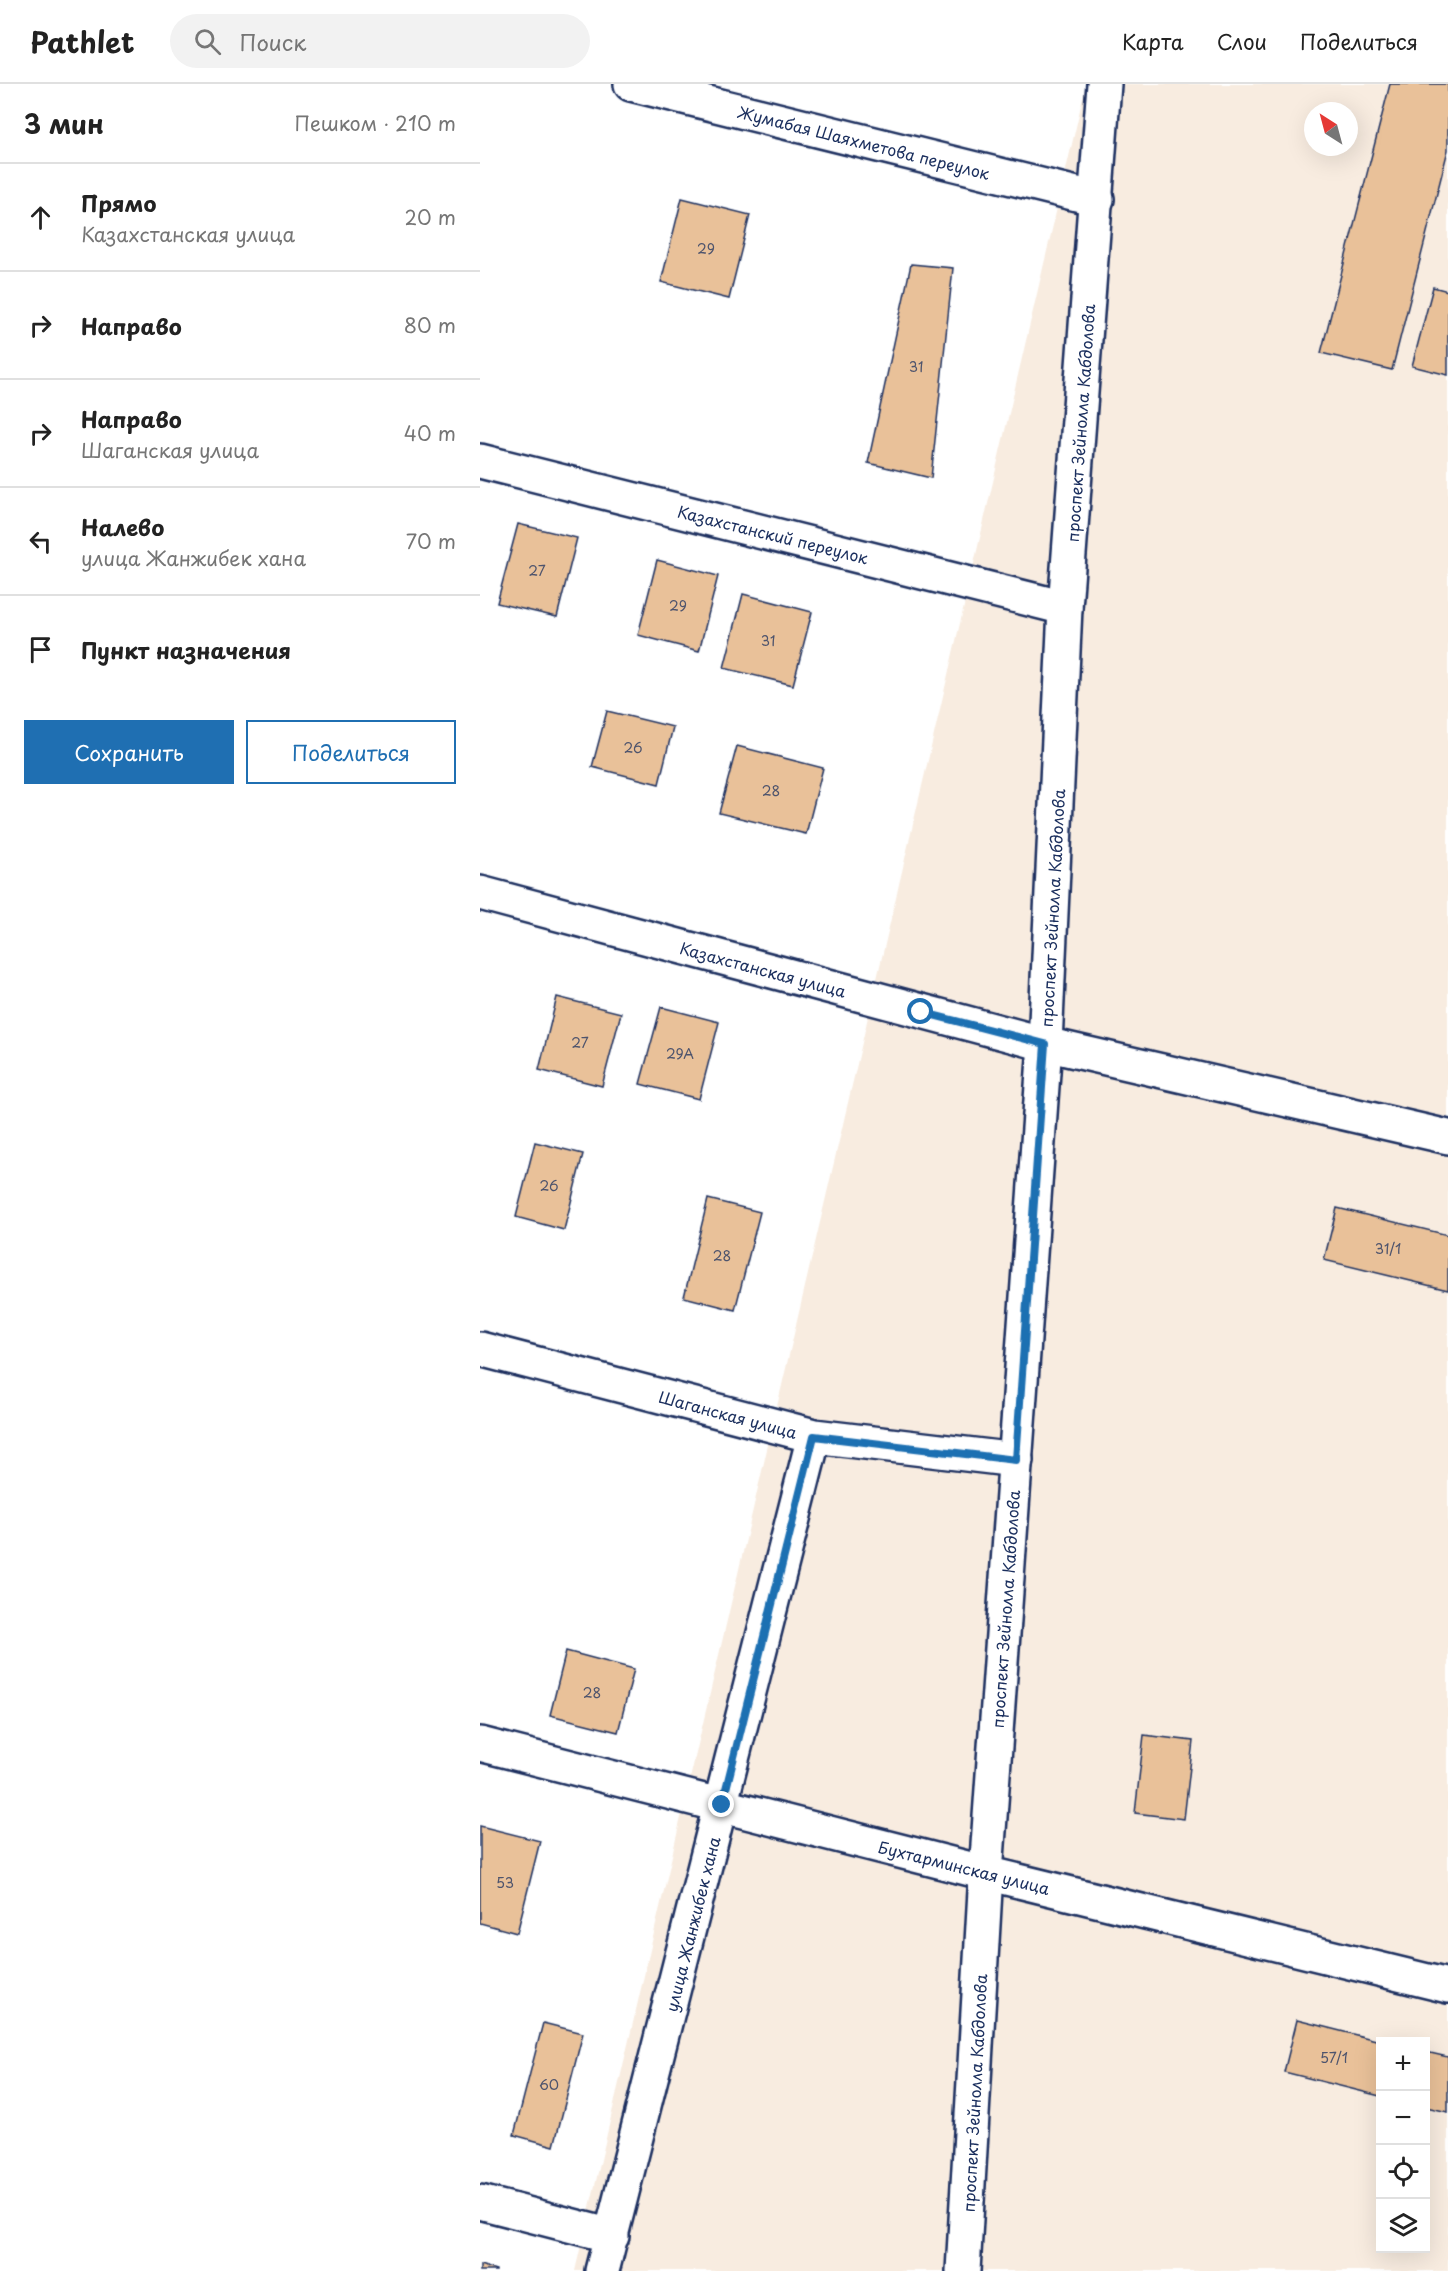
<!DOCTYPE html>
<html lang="ru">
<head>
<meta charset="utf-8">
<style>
	:root { --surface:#fff; --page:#f2f2f2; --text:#222; --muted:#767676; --line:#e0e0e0; --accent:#1f6fb2 }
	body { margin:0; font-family:"Playpen Sans",sans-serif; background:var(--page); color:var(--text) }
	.controls { position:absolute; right:18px; bottom:18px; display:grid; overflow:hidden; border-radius:0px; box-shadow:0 6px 24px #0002 }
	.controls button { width:54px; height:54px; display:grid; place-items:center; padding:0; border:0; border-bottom:2px solid var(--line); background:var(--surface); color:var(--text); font:30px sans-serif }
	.compass { position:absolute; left:824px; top:18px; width:54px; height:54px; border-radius:50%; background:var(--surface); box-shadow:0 6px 24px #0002; rotate:324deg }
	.stop { position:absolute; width:18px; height:18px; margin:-14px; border:4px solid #1f6fb2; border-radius:50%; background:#fff }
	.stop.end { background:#1f6fb2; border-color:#fff; box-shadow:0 2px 6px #0008 }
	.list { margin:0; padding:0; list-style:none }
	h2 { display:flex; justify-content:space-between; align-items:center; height:78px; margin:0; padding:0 24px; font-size:26px }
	h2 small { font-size:20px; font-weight:400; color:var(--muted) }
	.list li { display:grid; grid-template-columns:39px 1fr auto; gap:18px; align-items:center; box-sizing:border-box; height:108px; padding:0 24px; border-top:2px solid var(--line) }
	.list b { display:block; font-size:22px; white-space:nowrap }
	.list p { margin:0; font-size:20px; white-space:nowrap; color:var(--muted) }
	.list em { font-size:20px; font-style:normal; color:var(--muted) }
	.actions { display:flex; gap:12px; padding:18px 24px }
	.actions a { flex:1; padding:14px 0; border:2px solid var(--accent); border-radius:0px; text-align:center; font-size:21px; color:var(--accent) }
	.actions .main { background:var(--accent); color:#fff }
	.icon { flex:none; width:33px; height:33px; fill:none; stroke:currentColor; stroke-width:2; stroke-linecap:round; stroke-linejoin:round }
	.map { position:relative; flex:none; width:968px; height:2187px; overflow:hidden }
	header { display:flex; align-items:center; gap:36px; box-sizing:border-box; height:84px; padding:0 30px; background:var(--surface); border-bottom:2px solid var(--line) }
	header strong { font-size:28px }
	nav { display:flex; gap:33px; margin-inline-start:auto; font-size:21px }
	.search { width:420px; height:54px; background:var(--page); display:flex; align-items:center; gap:15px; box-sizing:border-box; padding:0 21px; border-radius:33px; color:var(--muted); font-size:22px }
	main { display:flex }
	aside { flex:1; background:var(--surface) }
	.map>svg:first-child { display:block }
</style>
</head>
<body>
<header>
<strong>Pathlet</strong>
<div class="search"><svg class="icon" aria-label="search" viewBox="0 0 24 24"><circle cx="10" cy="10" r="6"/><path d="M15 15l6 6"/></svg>Поиск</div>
<nav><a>Карта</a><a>Слои</a><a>Поделиться</a></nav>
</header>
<main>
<aside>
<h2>3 мин<small>Пешком · 210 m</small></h2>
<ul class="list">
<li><svg class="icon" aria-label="ahead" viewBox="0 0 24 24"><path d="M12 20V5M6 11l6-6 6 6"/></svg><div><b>Прямо</b><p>Казахстанская улица</p></div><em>20 m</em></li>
<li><svg class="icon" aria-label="right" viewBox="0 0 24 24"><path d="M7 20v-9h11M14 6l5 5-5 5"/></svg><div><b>Направо</b></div><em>80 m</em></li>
<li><svg class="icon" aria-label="right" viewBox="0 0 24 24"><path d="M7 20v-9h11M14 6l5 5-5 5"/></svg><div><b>Направо</b><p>Шаганская улица</p></div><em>40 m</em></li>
<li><svg class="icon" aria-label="left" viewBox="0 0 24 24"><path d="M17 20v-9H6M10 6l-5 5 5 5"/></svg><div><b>Налево</b><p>улица Жанжибек хана</p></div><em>70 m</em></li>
<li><svg class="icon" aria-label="arrive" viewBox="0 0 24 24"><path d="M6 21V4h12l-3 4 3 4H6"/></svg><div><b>Пункт назначения</b></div></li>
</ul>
<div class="actions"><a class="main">Сохранить</a><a>Поделиться</a></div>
</aside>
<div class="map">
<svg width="968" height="2187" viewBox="0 0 968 2187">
	<rect width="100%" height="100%" fill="#fff"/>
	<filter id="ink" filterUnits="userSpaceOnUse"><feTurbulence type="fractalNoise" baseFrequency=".0167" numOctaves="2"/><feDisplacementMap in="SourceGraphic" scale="12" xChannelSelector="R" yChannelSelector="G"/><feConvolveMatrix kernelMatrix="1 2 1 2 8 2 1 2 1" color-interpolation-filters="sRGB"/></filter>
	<g filter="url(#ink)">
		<path fill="#f8ece0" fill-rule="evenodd" d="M606 0H968V2187H95ZM833 27H869V63H833ZM900 1958H946V2164H900Z"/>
		<path fill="#e9c199" stroke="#1b2f5e" stroke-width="1.5" d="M910 0H968V66L912 286 841 269Z
			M202 114 270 131 249 215 181 198Z
			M431 180 473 184 451 394 388 379Z
			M953 203 968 207V291L932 282Z
			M38 440 97 454 77 533 17 519Z
			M177 476 238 492 219 567 158 551Z
			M263 510 332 528 313 601 244 584Z
			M127 627 193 643 179 700 112 683Z
			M257 662 343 684 326 750 239 729Z
			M77 913 141 929 122 1002 59 986Z
			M181 923 239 938 219 1015 160 1000Z
			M55 1058 103 1070 84 1146 36 1133Z
			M228 1115 280 1128 255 1226 204 1213Z
			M857 1124 968 1151V1206L844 1176Z
			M86 1567 154 1585 138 1648 70 1631Z
			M664 1651 713 1657 704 1735 655 1729Z
			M0 1742 60 1757 37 1849 0 1839Z
			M817 1936 904 1958H900V2012L804 1988Z
			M63 1939 103 1949 74 2062 34 2051Z
			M946 1968 968 1973V2028L946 2023Z
			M0 2181 16 2186V2187H0Z"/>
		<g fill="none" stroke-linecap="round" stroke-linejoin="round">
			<g stroke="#1b2f5e" stroke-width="38">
				<path id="minor" d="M151 0 617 115
					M0 377 585 524
					M0 809 565 960 968 1053
					M0 1265 334 1352 536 1376
					M0 1660 506 1789 968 1902
					M0 2118 132 2152
					M122 2187 334 1352"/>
			</g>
			<g stroke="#1b2f5e" stroke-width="38">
				<path id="major" d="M483 2187 506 1789 565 960 585 524 624 0"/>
			</g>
			<use href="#minor" stroke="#fff" stroke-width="33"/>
			<use href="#major" stroke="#fff" stroke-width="33"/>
		</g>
	</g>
	<g fill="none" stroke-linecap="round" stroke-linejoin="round" filter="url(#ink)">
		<path stroke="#1f6fb2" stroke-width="8" d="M242 1721 334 1352 536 1376 565 960 441 928"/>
	</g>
	<g text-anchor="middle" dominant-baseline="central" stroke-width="5" stroke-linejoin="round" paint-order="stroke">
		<g font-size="14" fill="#4e546d">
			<text x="226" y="164">29</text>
			<text x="436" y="282">31</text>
			<text x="57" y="486">27</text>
			<text x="198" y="521">29</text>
			<text x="288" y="556">31</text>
			<text x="153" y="663">26</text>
			<text x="291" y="706">28</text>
			<text x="100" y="958">27</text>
			<text x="200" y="969">29А</text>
			<text x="69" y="1101">26</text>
			<text x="908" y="1164">31/1</text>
			<text x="242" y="1171">28</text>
			<text x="112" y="1608">28</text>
			<text x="25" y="1798">53</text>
			<text x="854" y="1973">57/1</text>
			<text x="69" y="2000">60</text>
		</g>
		<g font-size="16" fill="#1b2f5e" stroke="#fff">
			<text transform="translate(384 58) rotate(14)">Жумабая Шаяхметова переулок</text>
			<text transform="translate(600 339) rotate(-86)">проспект Зейнолла Кабдолова</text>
			<text transform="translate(293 450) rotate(14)">Казахстанский переулок</text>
			<text transform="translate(572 824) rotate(-87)">проспект Зейнолла Кабдолова</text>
			<text transform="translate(283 885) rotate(15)">Казахстанская улица</text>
			<text transform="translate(248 1330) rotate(15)">Шаганская улица</text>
			<text transform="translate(525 1525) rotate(-86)">проспект Зейнолла Кабдолова</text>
			<text transform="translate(484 1783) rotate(14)">Бухтарминская улица</text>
			<text transform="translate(212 1840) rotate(-76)">улица Жанжибек хана</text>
			<text transform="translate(494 2009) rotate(-87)">проспект Зейнолла Кабдолова</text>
		</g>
	</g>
</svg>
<div class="controls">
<button>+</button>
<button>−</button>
<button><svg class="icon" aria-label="locate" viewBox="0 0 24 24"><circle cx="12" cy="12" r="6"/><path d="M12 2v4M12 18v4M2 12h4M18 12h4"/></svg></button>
<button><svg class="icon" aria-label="layers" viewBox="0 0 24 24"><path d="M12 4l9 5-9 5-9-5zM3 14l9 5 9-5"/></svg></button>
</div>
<svg class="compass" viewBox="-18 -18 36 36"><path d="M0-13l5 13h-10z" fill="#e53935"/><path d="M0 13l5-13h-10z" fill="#767676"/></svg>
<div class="stop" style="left:441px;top:928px"></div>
<div class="stop end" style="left:242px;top:1721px"></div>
</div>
</main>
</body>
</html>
